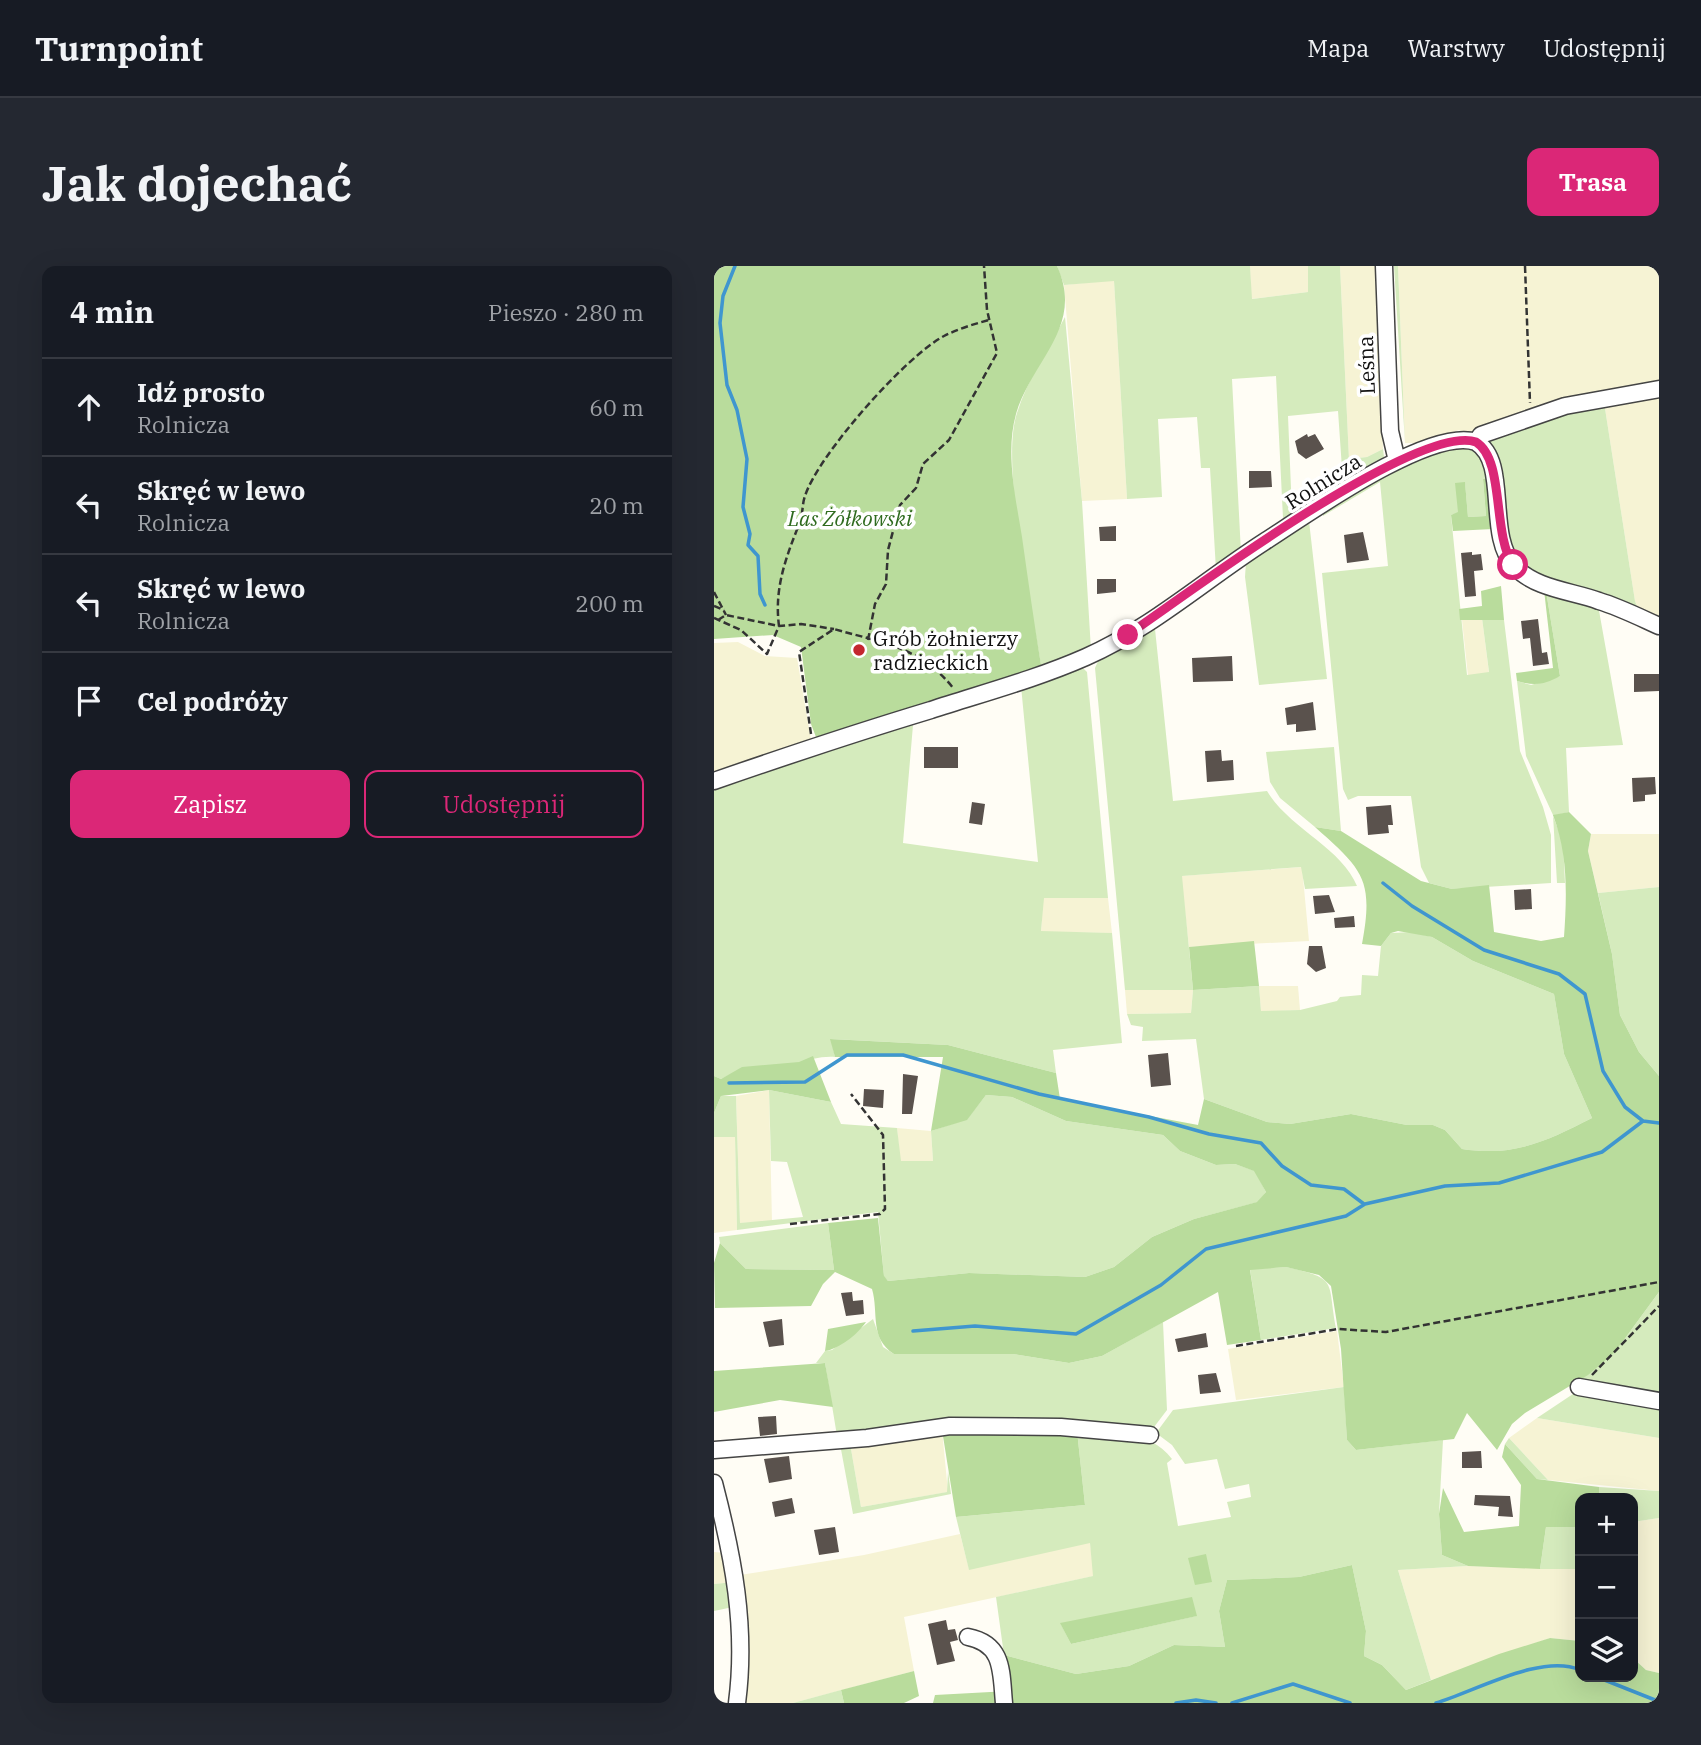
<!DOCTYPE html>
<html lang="pl">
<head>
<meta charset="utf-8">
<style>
	:root { --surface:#171b24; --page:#242831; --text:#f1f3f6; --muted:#9ea1a6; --line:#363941; --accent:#db2777 }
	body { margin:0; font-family:"IBM Plex Serif",serif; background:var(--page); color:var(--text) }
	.controls { position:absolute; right:21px; bottom:21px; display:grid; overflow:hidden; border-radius:14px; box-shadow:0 7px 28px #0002 }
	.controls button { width:63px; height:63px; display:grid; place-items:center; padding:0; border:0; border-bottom:2px solid var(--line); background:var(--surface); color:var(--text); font:35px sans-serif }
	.stop { position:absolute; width:21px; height:21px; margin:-16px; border:5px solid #db2777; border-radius:50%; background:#fff }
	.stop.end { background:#db2777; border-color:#fff; box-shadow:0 2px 7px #0008 }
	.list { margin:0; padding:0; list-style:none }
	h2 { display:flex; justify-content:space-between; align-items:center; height:91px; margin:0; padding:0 28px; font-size:30px }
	h2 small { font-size:23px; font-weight:400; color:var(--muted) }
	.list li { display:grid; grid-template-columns:46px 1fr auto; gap:21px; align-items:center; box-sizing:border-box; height:98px; padding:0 28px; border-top:2px solid var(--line) }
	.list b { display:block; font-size:26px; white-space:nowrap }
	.list p { margin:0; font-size:23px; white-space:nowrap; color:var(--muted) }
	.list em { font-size:23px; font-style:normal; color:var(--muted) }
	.actions { display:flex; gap:14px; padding:21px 28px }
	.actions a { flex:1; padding:16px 0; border:2px solid var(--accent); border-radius:14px; text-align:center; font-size:24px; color:var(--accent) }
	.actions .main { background:var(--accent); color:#fff }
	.icon { flex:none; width:38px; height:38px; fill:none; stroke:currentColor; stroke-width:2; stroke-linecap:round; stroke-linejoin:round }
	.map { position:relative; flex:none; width:945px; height:1437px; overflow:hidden; border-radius:14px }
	header { display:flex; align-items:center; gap:42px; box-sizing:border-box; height:98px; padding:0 35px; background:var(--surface); border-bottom:2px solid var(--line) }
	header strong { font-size:33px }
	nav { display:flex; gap:38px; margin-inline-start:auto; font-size:24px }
	.intro { display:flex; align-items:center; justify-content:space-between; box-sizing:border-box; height:168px; padding:0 42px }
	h1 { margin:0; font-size:49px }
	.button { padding:18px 32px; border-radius:14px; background:var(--accent); color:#fff; font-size:24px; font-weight:700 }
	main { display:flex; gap:42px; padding:0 42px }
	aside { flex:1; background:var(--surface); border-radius:14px; box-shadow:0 7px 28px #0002 }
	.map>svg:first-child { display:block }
</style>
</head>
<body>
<header>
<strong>Turnpoint</strong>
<nav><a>Mapa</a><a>Warstwy</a><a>Udostępnij</a></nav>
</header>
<div class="intro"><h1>Jak dojechać</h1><a class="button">Trasa</a></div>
<main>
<aside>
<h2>4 min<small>Pieszo · 280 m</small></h2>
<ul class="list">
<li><svg class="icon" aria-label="ahead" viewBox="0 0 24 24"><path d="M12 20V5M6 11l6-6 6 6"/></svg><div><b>Idź prosto</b><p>Rolnicza</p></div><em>60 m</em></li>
<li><svg class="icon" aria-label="left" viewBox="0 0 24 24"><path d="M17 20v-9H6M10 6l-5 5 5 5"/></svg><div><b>Skręć w lewo</b><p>Rolnicza</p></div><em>20 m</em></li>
<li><svg class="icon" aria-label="left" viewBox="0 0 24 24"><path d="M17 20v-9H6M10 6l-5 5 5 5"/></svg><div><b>Skręć w lewo</b><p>Rolnicza</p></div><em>200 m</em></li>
<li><svg class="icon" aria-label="arrive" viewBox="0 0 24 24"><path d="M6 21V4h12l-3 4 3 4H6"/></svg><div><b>Cel podróży</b></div></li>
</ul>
<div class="actions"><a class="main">Zapisz</a><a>Udostępnij</a></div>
</aside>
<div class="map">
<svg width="945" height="1437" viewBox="0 0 945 1437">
	<rect width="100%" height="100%" fill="#fffdf5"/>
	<path fill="#f6f3d4" d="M536 0H594V26L537 33Z
		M626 0H661L666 98 669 183 653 191 635 193Z
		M684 0H945V120L754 169 745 164 707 177H691Z
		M400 14 413 233 368 235 350 19Z
		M945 129V354L925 346 921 335 890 136Z
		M768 352 775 407 754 410 748 354Z
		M24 376 51 390 83 392 97 474 0 508V377Z
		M877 568H945V621L884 627 874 585Z
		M588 601 595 675 475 681 467 610Z
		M329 632H394L398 667 327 666Z
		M545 720H584L586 744 547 746Z
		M411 724H479L477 747 413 748Z
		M55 824 58 956 26 957 22 830Z
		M183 862 217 865 219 895H186Z
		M21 870 23 964 0 967V871Z
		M623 1065 630 1121 522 1134 514 1083Z
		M823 1152 945 1172V1225L834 1214 795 1172Z
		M228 1164 234 1226 147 1241 137 1183 139 1180Z
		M945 1252V1407L932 1404 919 1392V1256Z
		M246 1268 255 1303 376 1276 380 1310 190 1351 200 1405 79 1437H28L26 1309 150 1289Z
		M0 1286 12 1287 20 1316 0 1318Z
		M754 1300 866 1303V1375L836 1372 717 1414 684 1304Z"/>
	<path fill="#d5ebbd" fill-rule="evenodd" d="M343 0H536L538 33 594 26V0H626L635 193 653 191 669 183 670 191 661 201 629 217 624 145 574 150 578 246 619 222V217L622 226 565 261 569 252 562 110 518 113 527 287 502 304 496 202H487L483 151 444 153 448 231 413 233 400 15 350 19Z
		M680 0H684L691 177Z
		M351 51 368 235 377 384 327 399C318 341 286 198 303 147 313 114 335 82 351 51Z
		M890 136 921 335 925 346C889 334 809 317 795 279 783 246 778 209 770 175Z
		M754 181 766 188 775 212 769 213 772 250 754 251 751 217 744 247 737 249 753 409 775 406 768 352 790 354 806 485 829 541 837 569V617L738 623 715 617 707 601 697 530H644L634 534 629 523 608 307 674 300 666 216 609 250V245L626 232 720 184Z
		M595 255 613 413 545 419 531 311 532 296Z
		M489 323 491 328 441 363 459 535 553 525C575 562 628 582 643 620L591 623 587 601 468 610 479 724 545 720 547 745 586 744 623 735 626 731 647 729 648 709 664 710 667 680 677 667 698 666 718 671 759 695 840 728 850 788 878 852C833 875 800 891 748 883L731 864 719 859H693L637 848 576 858 553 856 490 833 482 773 428 775 429 761 417 759 413 748 477 747 479 724H411L381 402 385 393Z
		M832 325 884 339 909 479 852 482 855 546 839 550 849 576 851 617H843L839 549 812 490 803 415 817 419 846 410Z
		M368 401 373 406 394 632H330L327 665 398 667 408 777 339 784 342 807 234 779 117 773 121 791C106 790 97 794 83 797 52 803 37 797 7 813L0 810V518L110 482 199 459 189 577 324 596 307 420Z
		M620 481 627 565 601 561 566 532 556 516 552 486Z
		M945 621V810L925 786 906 749 898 688 884 627Z
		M55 824 117 836 127 858 183 862 187 895H219L217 865 253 853 272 829 298 831 352 855 449 869 466 885 502 899 521 898 541 905 552 926 544 936 480 953 438 971 400 1001 371 1011 255 1007 174 1015 170 1011 164 946 23 964 21 871H0V847L7 830H22L26 957 89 951 73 896 57 895Z
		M114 957 120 1004 32 1003 6 977 5 971Z
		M572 1001C625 1013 613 1014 622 1062L547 1074 536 1003Z
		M945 1026V1131L861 1117 901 1086Z
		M159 1053 169 1081 180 1088H299L355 1097 388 1090 449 1056 453 1144 437 1165 123 1170 111 1097H102L111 1085 118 1084Z
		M630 1121 633 1174 642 1184 729 1174 725 1248 728 1289 754 1300 684 1304 717 1414 692 1424 668 1399 650 1390 652 1365 638 1299 585 1311 513 1314 505 1345 511 1381 460 1379 415 1400 362 1408 290 1389 282 1331 379 1310 376 1277 255 1304 242 1251 371 1239 363 1165C399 1168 434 1162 458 1193L453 1197 464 1260 517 1251 513 1236 537 1231 535 1218 511 1223 503 1193 471 1198 458 1179 442 1167 459 1144ZM482 1350 357 1378 347 1358Z
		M865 1124 945 1138V1172L823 1152Z
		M795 1172 834 1214 823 1213 791 1178Z
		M126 1178 140 1180 137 1183 147 1241 233 1226 234 1205 237 1228 139 1248Z
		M885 1221 945 1225V1252L919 1256V1232H885Z
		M832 1261H866V1303H826Z
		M20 1316 19 1341 0 1345V1318Z
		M127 1424 130 1437H79Z"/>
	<path fill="#b9dc9c" d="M0 0H343C371 61 318 94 302 148 291 187 302 233 308 271 314 314 320 356 327 399L308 408 102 471 97 458 87 381 59 369 0 373Z
		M775 212 779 263 739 265 737 249 744 246 741 217 751 216 754 251 772 250 769 213Z
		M787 320 790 354H746L745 343 768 340 767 325Z
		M830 324 832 325 846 410C830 419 820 420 803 415L802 407 839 402Z
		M855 546 877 568 874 585 898 688 906 749 925 786 945 810V1026L901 1086 874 1109 811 1147 798 1158 783 1184 753 1147 740 1173 642 1184 633 1174 627 1083 617 1020 605 1009 572 1001 536 1004 547 1074 513 1079 504 1026 388 1090 355 1097 299 1088H180C155 1072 165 1047 158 1023L121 1006 109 1018 97 1040 1 1042 0 997 6 977 32 1003 120 1004 114 957 164 952 170 1010 174 1015 255 1007 371 1011 400 1001 438 971 480 953 543 936 552 926 540 905 521 898 502 899 466 885 449 869 352 855 298 831 272 829 253 854 217 865 229 791H121L116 773 234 779 342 807 346 833 484 859 490 833 553 856 576 858 637 848 693 859H719L731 864 748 883C800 891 833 875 878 852L850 788 840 728 759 695 718 671 684 665 677 667 667 680 648 678C660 613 649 604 601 561L627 565 707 615 738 623 775 619 780 666 827 675 850 671C853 629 854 588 839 549Z
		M540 675 545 720 479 724 475 681Z
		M99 790 117 836 55 824 7 830 0 847V810L7 813 28 801 85 796Z
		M152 1056C144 1068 125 1083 111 1085L114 1063Z
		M111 1097 119 1141 66 1134 0 1146V1105Z
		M228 1164 363 1165 371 1239 242 1251Z
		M791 1178 823 1213 885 1221V1232H866V1261H832L826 1303 754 1300 728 1289 725 1248 729 1222 750 1266 805 1260 807 1219 788 1191Z
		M492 1288 498 1316 481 1319 474 1292Z
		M638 1299 652 1365 650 1390 668 1399 692 1424 785 1388 836 1372 866 1375V1411H919V1392L932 1404 945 1407V1437H219L221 1429 295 1425 290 1389 362 1408 415 1400 460 1379 511 1381 505 1345 513 1314 585 1311Z
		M478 1331 483 1350 357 1378 346 1357Z
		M200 1405 205 1430 190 1437H130L127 1424Z"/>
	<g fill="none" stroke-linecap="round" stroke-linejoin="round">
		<path stroke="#3f96cf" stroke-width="3.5" d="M21 0 9 30 6 57 13 119 23 144 33 193 29 241 36 268 34 279 44 290 46 328 51 339
			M669 617 698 640 770 684 845 708 871 728 889 805 911 841 929 855
			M15 817 91 816 133 789H189L325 828 435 851 495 868 547 877 568 900 597 919 630 923 650 938
			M199 1065 261 1060 362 1068 447 1019 492 983 632 950 651 938 731 920 785 917 888 886 929 855 945 857
			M883 1411 941 1434 945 1432
			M462 1437 482 1434 502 1437
			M518 1437 579 1418 636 1437
			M722 1437C762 1425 828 1387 866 1404"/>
	</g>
	<path fill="#5a524d" d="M593 168 594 171 601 168 610 183 592 193 584 187 581 175Z
		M535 205H557L558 221 535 222Z
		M402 260V275H386L385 261Z
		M649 266 655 294 633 297 630 269Z
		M758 286V289L767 288 769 304 760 305 762 330 751 331 747 287Z
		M383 313H402V326L383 328Z
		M824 353 828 387 833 386 835 398 819 400 816 372 809 373 807 355Z
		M518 390 519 415 479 416 478 392Z
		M920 408H945V425L920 426Z
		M599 436 602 464 582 466V458L573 459 571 442Z
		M210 481H244V502H210Z
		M507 484 508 495 519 494 520 514 493 516 491 485Z
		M941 511 942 528 931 529V535L919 536 918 512Z
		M258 536 271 538 268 559 255 557Z
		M677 539 679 559H674L675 567 654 569 652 541Z
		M817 623 818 643 801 644 800 624Z
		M615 629 621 646 601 648 599 630Z
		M640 650 641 661 621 662 620 652Z
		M595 680H608L612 702 602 706 593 698Z
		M454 787 457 819 437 821 434 789Z
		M189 808 204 810 198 848H188Z
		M150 823 170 824 169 842 149 840Z
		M138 1026 139 1035 149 1034 150 1048 132 1050 127 1027Z
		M68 1053 70 1079 55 1081 49 1056Z
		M492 1067 494 1081 464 1086 461 1073Z
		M502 1107 507 1126 486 1128 484 1109Z
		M62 1150 63 1168 46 1170 44 1151Z
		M767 1185 768 1202H748V1186Z
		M75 1190 78 1213 55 1217 50 1193Z
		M761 1229 796 1230 799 1251 784 1250 785 1241 760 1239Z
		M78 1232 81 1247 61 1251 58 1236Z
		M121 1261 125 1286 105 1289 100 1264Z
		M232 1354 234 1364 241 1363 244 1374 236 1376 241 1395 223 1399 214 1358Z"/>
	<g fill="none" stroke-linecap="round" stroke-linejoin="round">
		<g stroke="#444" stroke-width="19">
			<path id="minor" d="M670 0 676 165 683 195
				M762 176 767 169 851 140 945 123
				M0 515C72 490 144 466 217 444 269 427 322 413 372 391 436 363 491 314 550 276 591 250 716 160 762 176 796 196 771 270 801 301 822 323 858 325 885 335 905 341 925 351 945 360
				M865 1121 945 1135
				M0 1184 153 1172 236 1160 347 1161 436 1169
				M0 1217C19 1290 33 1361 23 1437
				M254 1371C290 1378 287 1406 290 1437"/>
		</g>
		<path stroke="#333" stroke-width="2.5" stroke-dasharray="7 3.5" stroke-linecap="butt" d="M811 0 816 137
			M0 326 12 349
			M0 340 10 344
			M0 352 27 364 53 388 65 360 87 358 120 363
			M4 354 12 349 65 360C60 322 72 291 86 256 89 248 88 238 91 230 104 189 192 90 230 70 244 63 260 58 275 54
			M154 374 161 338 172 318 174 284 186 239 202 222 209 198 235 174 283 87 273 44 270 0
			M97 468 85 386 120 363C168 377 206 380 240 423
			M76 958 166 948 171 943 169 869 137 828
			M522 1080 624 1063 672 1066 945 1016
			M878 1109 945 1040"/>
		<use href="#minor" stroke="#fff" stroke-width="16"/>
	</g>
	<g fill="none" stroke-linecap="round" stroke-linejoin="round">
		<path stroke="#db2777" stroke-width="9" d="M414 369C469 330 704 156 762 176 791 194 778 267 799 299"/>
	</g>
	<circle fill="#c4262e" stroke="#fff" stroke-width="2.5" cx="145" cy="384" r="7"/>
	<g text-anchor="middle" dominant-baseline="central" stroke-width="7" stroke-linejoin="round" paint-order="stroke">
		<g font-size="21" fill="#111" stroke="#fff">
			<text transform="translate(652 99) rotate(-92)">Leśna</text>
			<text transform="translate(609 215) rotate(-32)">Rolnicza</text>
		</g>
		<g font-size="21" font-style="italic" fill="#2f6b1f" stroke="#fff">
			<text x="136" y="252">Las Żółkowski</text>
		</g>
		<g font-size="21" fill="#111" stroke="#fff" text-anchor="start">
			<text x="159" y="372">Grób żołnierzy<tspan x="159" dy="24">radzieckich</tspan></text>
		</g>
	</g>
</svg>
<div class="controls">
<button>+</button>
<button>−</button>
<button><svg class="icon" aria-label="layers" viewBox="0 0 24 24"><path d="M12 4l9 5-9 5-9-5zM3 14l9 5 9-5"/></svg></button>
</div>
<div class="stop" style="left:799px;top:299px"></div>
<div class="stop end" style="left:414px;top:369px"></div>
</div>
</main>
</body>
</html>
